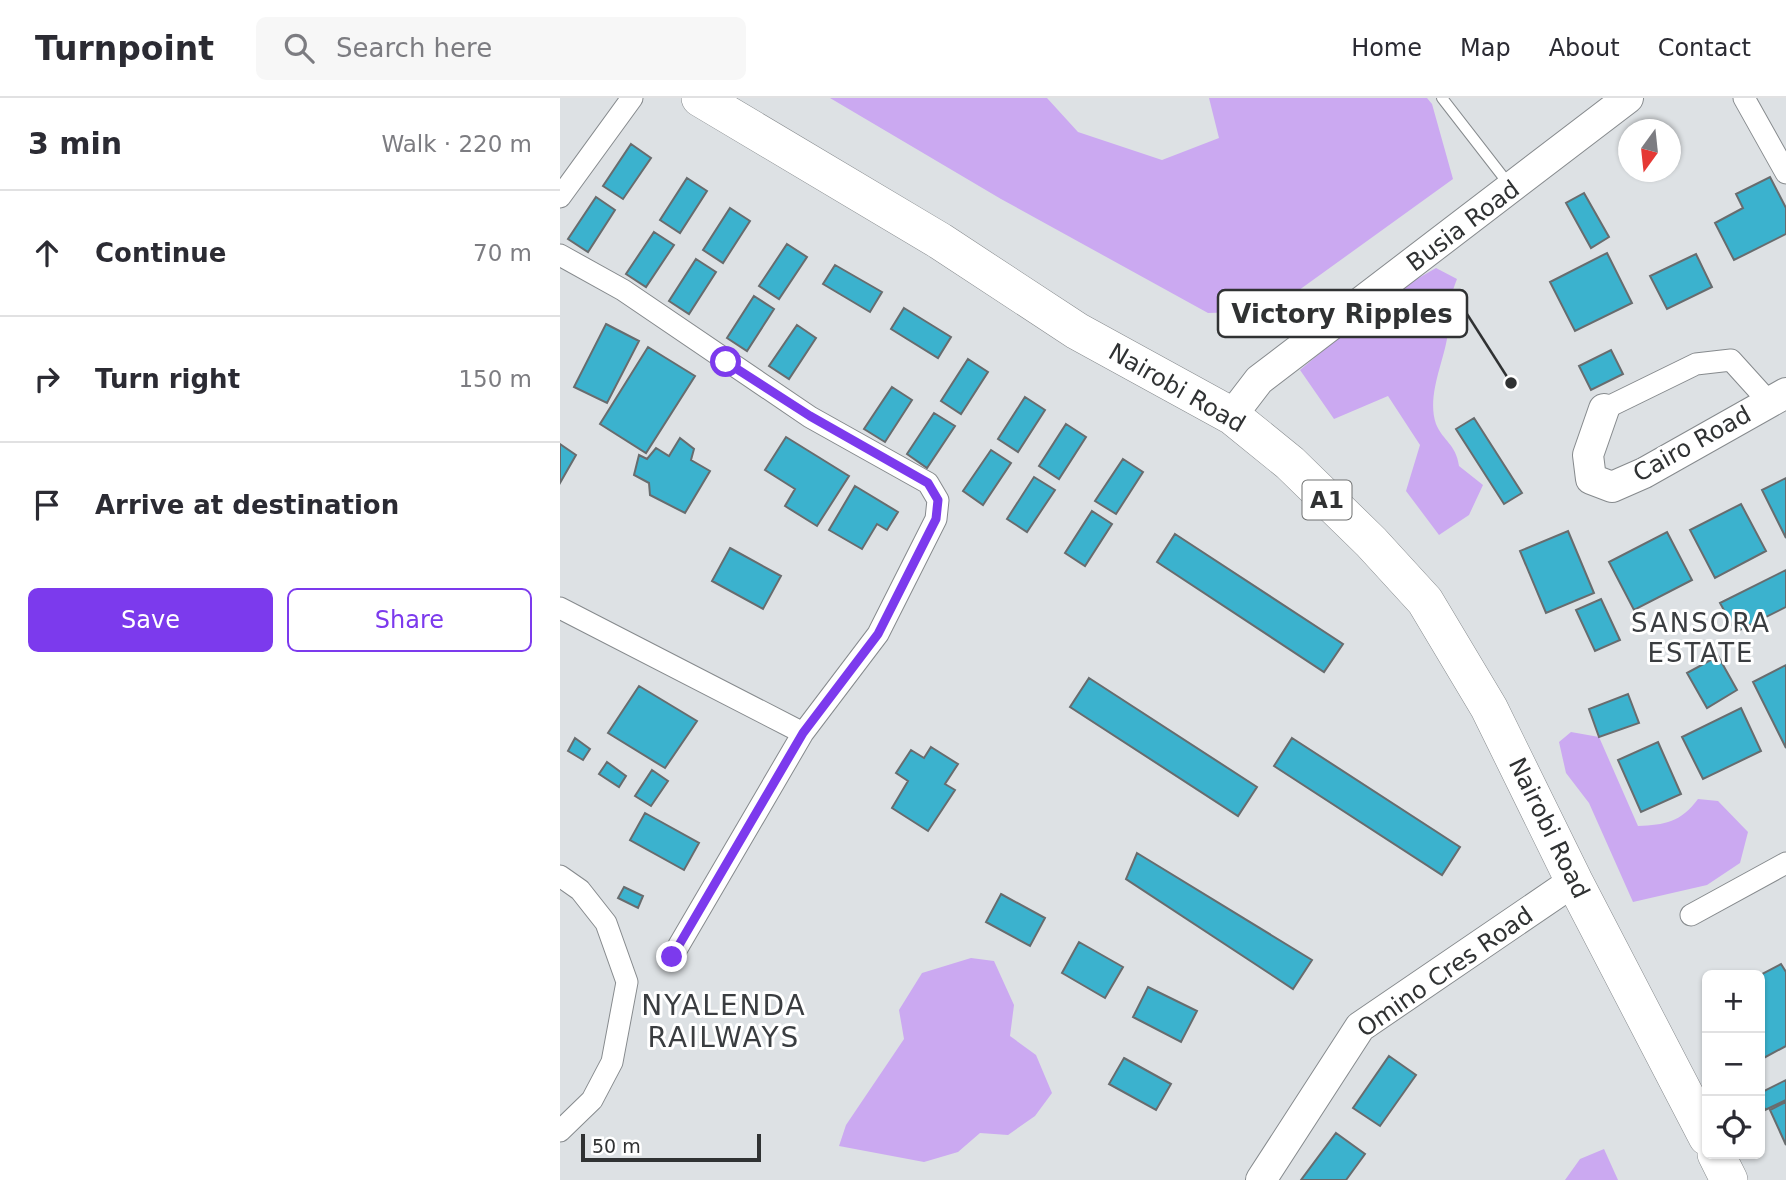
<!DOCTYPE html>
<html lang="en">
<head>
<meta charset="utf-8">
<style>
	:root { --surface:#fff; --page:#f7f7f7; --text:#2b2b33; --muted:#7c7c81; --line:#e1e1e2; --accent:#7c3aed }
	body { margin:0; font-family:"DejaVu Sans",sans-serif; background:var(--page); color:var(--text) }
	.controls { position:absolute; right:21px; bottom:21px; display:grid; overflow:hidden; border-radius:10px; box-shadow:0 2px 5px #0004 }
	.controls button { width:63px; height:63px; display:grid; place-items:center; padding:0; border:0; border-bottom:2px solid var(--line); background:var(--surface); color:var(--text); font:35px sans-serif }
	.compass { position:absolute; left:1058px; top:21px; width:63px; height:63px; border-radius:50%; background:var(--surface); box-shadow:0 2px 5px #0004; rotate:195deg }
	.scale { position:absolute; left:21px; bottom:18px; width:180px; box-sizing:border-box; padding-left:7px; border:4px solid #303233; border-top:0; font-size:19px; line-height:24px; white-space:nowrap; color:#303233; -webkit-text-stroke:5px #fff; paint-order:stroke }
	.stop { position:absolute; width:21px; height:21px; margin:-16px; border:5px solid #7c3aed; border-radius:50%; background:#fff }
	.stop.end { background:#7c3aed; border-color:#fff; box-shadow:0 2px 7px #0008 }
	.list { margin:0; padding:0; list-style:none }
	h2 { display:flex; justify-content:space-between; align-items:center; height:91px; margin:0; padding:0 28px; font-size:30px }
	h2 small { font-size:23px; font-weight:400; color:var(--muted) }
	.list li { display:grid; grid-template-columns:46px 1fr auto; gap:21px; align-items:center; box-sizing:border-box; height:126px; padding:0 28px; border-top:2px solid var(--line) }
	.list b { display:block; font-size:26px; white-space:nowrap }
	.list em { font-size:23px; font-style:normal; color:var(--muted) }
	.actions { display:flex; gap:14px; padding:21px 28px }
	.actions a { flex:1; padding:16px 0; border:2px solid var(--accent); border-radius:10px; text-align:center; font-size:24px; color:var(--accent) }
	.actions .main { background:var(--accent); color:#fff }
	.icon { flex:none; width:38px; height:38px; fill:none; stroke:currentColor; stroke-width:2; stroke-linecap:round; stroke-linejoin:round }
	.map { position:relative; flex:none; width:1226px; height:1082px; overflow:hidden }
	header { display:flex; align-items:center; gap:42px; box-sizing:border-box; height:98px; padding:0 35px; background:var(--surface); border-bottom:2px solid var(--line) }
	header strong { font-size:33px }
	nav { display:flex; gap:38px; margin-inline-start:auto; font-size:24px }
	.search { width:490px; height:63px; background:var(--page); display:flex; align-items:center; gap:18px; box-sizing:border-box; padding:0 24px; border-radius:10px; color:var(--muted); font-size:26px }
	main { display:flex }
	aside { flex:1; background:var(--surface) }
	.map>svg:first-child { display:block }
</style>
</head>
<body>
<header>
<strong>Turnpoint</strong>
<div class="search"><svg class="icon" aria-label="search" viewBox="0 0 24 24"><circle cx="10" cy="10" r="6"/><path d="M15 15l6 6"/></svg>Search here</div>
<nav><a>Home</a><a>Map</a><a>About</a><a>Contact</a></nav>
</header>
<main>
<aside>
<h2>3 min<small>Walk · 220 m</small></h2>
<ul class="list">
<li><svg class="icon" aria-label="ahead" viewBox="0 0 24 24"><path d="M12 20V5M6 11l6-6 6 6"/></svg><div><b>Continue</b></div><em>70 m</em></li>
<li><svg class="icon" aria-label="right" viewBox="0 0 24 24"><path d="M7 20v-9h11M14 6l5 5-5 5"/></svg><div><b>Turn right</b></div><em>150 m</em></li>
<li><svg class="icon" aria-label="arrive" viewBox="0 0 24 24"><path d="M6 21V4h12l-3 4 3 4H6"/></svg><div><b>Arrive at destination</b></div></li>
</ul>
<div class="actions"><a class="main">Save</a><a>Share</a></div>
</aside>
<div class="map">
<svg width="1226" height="1082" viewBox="0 0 1226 1082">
	<rect width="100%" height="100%" fill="#dde1e4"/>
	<path fill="#cba9f1" d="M270 0H487L518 34 602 62 659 40 649 0H867L872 6 893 81 710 213 648 215 441 101Z
		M876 170 897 181C887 206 891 210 888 234 885 262 866 297 876 326 883 343 896 346 899 368L923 387 909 417 879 437 846 393 860 347 828 298 774 321 740 272 829 197Z
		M1011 634 1039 639 1078 728C1105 727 1121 724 1138 701L1158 703 1188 734 1180 765 1147 787 1073 804 1029 705 1006 675 999 644Z
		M411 860 434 863 454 907 450 938 476 957 492 995 475 1018 448 1037 420 1035 398 1054 364 1064 279 1048 286 1027 344 941 339 912 362 875Z
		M1044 1051 1058 1082H1005L1020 1061Z"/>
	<path fill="#3bb2ce" stroke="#686c6e" stroke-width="2" d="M71 46 91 60 63 101 43 88Z
		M1210 79 1226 110V136L1174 162 1155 125 1183 110 1176 96Z
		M127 80 147 93 120 135 100 122Z
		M1024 95 1049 139 1031 150 1006 105Z
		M36 99 55 112 28 154 8 141Z
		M170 110 190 123 163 165 143 152Z
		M94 134 114 147 86 189 66 176Z
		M227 146 247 159 219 201 199 188Z
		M1047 155 1072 205 1015 233 990 184Z
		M1136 156 1152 189 1107 211 1090 178Z
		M136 161 156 174 129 216 109 203Z
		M275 167 322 194 310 214 263 186Z
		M194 198 214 211 187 253 167 240Z
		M344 210 391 239 378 260 331 231Z
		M46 226 79 243 47 305 14 289Z
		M237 227 256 240 229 281 209 268Z
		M88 249 135 278 86 355 40 326Z
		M1051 252 1063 276 1031 292 1019 268Z
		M408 261 428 274 401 316 381 303Z
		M332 289 352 302 325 344 304 331Z
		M465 299 485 312 458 354 438 341Z
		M374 315 395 328 367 370 347 356Z
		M914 320 962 395 944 406 896 331Z
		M506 326 526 339 499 381 479 368Z
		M226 339 289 378 257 428 225 408 235 391 205 372Z
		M120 340 134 351 131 362 150 373 125 415 90 397 89 385 74 377 79 357 87 361 96 350 109 358Z
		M0 346 16 357 0 385Z
		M431 352 451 365 423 407 403 393Z
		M563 361 583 374 556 416 535 403Z
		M474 379 495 392 467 434 447 421Z
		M1226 380V440L1202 392Z
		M295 388 338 414 327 432 317 426 302 451 269 432Z
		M1181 406 1206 453 1155 480 1130 432Z
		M532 413 552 426 525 468 505 455Z
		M1008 433 1034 495 986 515 960 453Z
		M1107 434 1132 482 1074 512 1049 464Z
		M615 436 783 546 764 574 597 464Z
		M170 450 221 478 203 511 152 483Z
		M1226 472V509L1176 534 1160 505Z
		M1041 501 1060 542 1035 553 1016 512Z
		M1158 558 1177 592 1147 610 1127 575Z
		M1226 567V650L1193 584Z
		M529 580 697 689 678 718 510 609Z
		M79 588 137 623 105 670 48 635Z
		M1068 596 1079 625 1039 639 1029 611Z
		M1181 610 1201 653 1143 681 1122 639Z
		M15 640 30 651 23 662 8 653Z
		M732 640 900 749 882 777 714 668Z
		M1098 644 1121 696 1081 714 1058 662Z
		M371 649 398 666 385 686 395 692 368 733 332 710 348 683 336 675 351 652 364 660Z
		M47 664 66 678 59 689 39 676Z
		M92 672 108 683 91 708 75 698Z
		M85 715 139 745 124 772 70 742Z
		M577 755 752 862 733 891 566 781Z
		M64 789 83 798 78 810 58 800Z
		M441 796 485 820 470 848 426 824Z
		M519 844 563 869 545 900 502 875Z
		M1221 866 1226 874V948L1200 962V877Z
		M588 889 637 913 621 944 573 919Z
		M829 958 856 977 820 1028 793 1010Z
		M564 960 611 986 596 1012 549 986Z
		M1226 982V1002L1205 1012 1200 995Z
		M1226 1004V1047L1210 1012Z
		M776 1035 805 1056 786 1082H741Z"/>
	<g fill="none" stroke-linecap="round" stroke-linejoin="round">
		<g stroke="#868a8d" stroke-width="12">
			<path id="lane" d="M882 0 951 89"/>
		</g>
		<g stroke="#868a8d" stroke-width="23">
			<path id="street" d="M1184 0 1226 75
				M0 99 72 0
				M0 157 63 192 250 319 368 385 378 402 376 421 318 536 243 635
				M1044 311 1136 266 1171 262 1209 304
				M0 510 243 635 112 859
				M0 778 20 792 46 825 67 884 52 964 32 1002 0 1033
				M1131 817 1226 765"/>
		</g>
		<g stroke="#868a8d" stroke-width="32">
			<path id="secondary" d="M1044 311 1028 357 1031 381 1052 389 1084 375 1226 295
				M676 312 699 282 1068 0
				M701 1082 800 929 1014 783"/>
		</g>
		<g stroke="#868a8d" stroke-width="38">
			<path id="highway" d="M140 0 380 143 517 233 672 318 730 365 811 444 865 503 929 610 1014 783 1147 1039
				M1156 1056 1169 1082"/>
		</g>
		<use href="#lane" stroke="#fff" stroke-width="10"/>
		<use href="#street" stroke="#fff" stroke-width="21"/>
		<use href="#secondary" stroke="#fff" stroke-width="30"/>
		<use href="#highway" stroke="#fff" stroke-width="37"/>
	</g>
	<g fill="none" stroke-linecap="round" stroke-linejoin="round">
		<path stroke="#7c3aed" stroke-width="9" d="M112 859 243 635 318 536 376 421 378 402 368 385 250 318 166 264"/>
	</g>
	<g text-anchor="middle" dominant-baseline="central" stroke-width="6" stroke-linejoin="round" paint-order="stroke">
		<rect fill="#fff" stroke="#6e7070" stroke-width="2" x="742.5" y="382.5" width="49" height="39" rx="5"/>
		<g font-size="23" font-weight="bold" fill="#303233">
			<text x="767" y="402">A1</text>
		</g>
		<g font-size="24" fill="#303233" stroke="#fff">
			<text transform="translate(903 128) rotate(-37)">Busia Road</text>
			<text transform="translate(617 290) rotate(30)">Nairobi Road</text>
			<text transform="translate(1132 346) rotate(-29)">Cairo Road</text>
			<text transform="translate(989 730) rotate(64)">Nairobi Road</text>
			<text transform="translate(885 874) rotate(-35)">Omino Cres Road</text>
		</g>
		<g font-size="26" letter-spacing="2" fill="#3a3d40" stroke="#fff">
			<text x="1141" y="525">SANSORA<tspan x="1141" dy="30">ESTATE</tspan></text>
		</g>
		<g font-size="28" letter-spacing="2" fill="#3a3d40" stroke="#fff">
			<text x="164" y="907">NYALENDA<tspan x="164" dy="32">RAILWAYS</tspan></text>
		</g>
	</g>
	<path fill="none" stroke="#303233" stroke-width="2.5" d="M951 285L907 216"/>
	<circle fill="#303233" stroke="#fff" stroke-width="2.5" cx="951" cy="285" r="7"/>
	<rect fill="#fff" stroke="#303233" stroke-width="2.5" x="658" y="192" width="249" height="47" rx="7"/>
	<g font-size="26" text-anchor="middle" font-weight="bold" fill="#303233">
		<text x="782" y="225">Victory Ripples</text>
	</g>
</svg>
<div class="controls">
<button>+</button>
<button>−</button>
<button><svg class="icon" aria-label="locate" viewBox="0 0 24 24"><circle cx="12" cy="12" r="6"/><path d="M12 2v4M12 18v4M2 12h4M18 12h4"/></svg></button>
</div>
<svg class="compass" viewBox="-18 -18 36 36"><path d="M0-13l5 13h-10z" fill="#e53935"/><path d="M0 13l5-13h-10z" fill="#7c7c81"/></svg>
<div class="scale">50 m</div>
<div class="stop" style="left:166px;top:264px"></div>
<div class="stop end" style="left:112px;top:859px"></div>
</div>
</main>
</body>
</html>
